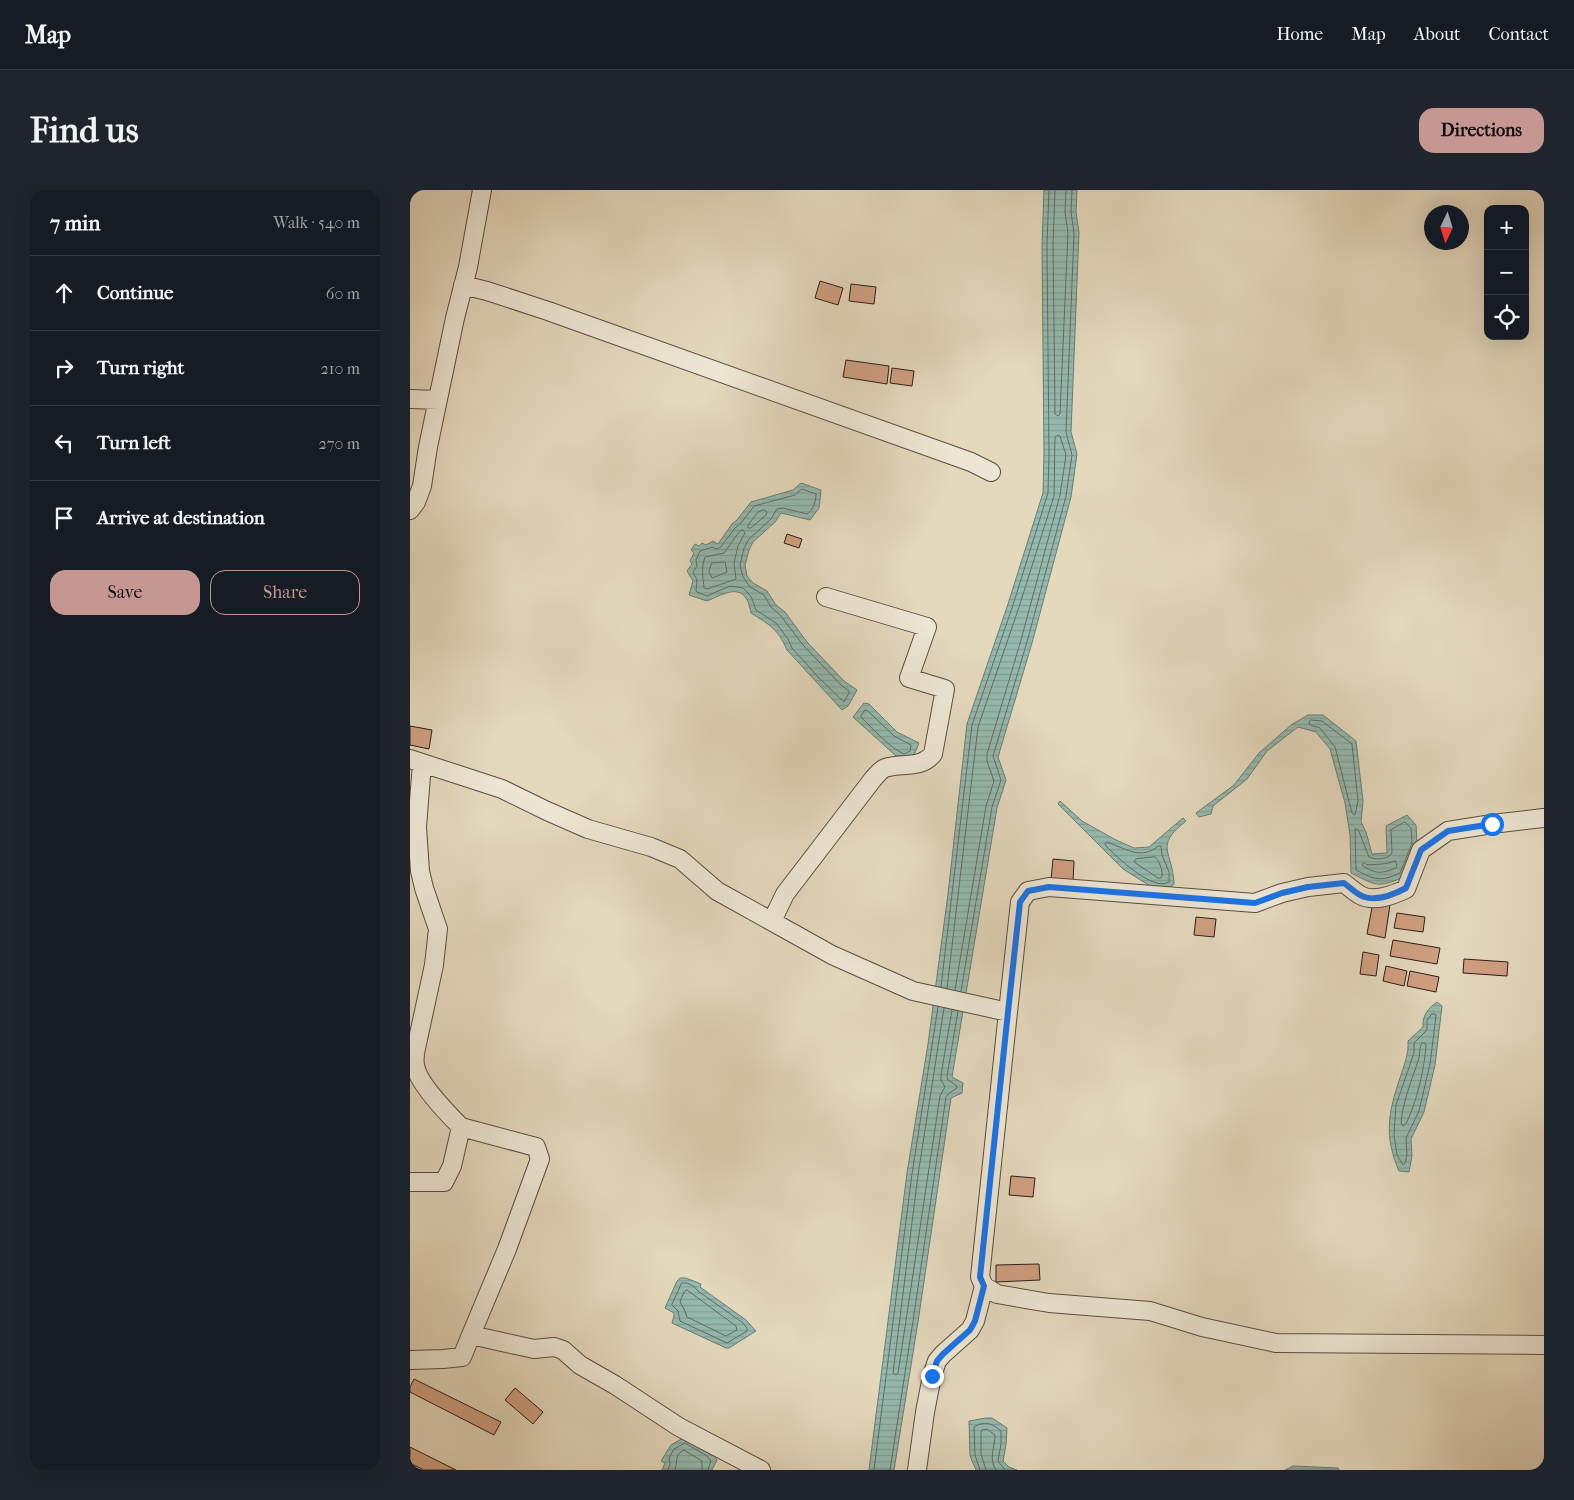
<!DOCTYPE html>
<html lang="en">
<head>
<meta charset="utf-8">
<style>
	:root { --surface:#171b24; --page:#20242c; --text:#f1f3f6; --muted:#9ea1a6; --line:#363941; --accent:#c59692 }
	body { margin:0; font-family:"IM FELL French Canon",serif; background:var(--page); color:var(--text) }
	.controls { position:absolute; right:15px; top:15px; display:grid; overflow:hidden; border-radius:10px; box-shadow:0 5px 20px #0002 }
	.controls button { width:45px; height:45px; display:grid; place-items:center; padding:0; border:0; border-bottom:1px solid var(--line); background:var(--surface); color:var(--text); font:25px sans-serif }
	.compass { position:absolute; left:1014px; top:15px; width:45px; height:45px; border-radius:50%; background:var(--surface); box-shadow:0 5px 20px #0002; rotate:184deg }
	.stop { position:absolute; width:15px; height:15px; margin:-11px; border:4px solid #1a73e8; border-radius:50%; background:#fff }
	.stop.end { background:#1a73e8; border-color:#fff; box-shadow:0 1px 5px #0008 }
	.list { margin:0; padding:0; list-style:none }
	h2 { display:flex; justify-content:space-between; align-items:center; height:65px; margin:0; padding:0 20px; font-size:21px }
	h2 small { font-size:16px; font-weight:400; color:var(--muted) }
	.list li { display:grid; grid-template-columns:32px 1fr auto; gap:15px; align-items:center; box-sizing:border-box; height:75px; padding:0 20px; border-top:1px solid var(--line) }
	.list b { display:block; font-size:19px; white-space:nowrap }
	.list em { font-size:16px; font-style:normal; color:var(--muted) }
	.actions { display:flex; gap:10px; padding:15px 20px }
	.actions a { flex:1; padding:11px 0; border:1px solid var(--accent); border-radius:15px; text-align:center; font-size:18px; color:var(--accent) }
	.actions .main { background:var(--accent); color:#111 }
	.icon { flex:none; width:28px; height:28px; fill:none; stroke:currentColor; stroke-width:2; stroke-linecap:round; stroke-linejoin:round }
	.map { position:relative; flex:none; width:1134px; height:1280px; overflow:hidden; border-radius:15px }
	header { display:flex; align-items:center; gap:30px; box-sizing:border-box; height:70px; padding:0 25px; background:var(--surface); border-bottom:1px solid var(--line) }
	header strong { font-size:24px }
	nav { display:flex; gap:28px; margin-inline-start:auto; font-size:18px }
	.intro { display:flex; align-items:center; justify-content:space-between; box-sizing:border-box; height:120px; padding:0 30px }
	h1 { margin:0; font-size:35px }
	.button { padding:12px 22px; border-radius:15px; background:var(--accent); color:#111; font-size:18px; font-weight:700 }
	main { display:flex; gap:30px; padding:0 30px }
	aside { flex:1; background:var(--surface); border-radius:15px; box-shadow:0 5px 20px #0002 }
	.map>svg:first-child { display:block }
</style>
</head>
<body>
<header>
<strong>Map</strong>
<nav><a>Home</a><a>Map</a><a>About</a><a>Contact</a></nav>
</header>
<div class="intro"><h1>Find us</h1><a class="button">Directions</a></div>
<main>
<aside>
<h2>7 min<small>Walk · 540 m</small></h2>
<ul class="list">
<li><svg class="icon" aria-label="ahead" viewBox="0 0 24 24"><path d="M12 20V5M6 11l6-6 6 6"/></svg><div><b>Continue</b></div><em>60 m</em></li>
<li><svg class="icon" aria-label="right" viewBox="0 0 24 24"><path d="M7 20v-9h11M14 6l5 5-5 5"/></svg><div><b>Turn right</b></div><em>210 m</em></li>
<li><svg class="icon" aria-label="left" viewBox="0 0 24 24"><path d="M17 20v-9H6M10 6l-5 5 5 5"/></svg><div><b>Turn left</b></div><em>270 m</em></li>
<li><svg class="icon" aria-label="arrive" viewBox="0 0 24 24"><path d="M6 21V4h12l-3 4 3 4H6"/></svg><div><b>Arrive at destination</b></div></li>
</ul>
<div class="actions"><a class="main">Save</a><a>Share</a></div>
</aside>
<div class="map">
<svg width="1134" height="1280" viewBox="0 0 1134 1280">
	<defs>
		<pattern id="water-rules" width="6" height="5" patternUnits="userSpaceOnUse" patternTransform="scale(1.25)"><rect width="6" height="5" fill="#95baaf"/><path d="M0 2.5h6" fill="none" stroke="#819f96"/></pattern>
	</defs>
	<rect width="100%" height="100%" fill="#e4d8bd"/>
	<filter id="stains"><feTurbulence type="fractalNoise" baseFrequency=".004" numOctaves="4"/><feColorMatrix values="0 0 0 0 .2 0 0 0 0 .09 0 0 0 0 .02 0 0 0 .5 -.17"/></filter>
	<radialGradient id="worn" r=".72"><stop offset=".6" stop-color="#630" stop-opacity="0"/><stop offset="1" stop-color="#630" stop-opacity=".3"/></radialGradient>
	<path fill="url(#water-rules)" stroke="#6b7c73" d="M634 0H667L666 22 669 42 661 242 667 264 661 307 622 453 588 567 596 590 587 618 542 887 553 893 552 903 541 908 508 1132 484 1280H459L497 983 518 854 538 704 557 534 598 414 633 303 634 262 632 55Z
		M391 293 411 300 409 318 400 330 371 323 365 332 343 352 339 360 335 375 337 386 343 393 357 401 366 415 375 422 397 452 434 491 447 500 438 516 432 520 377 460C368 439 360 435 341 423 340 419 339 412 336 408 327 394 308 407 297 411L279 405 283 391 277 381 282 374 280 371 284 363 281 360 285 354 289 356 292 353 296 355 303 351 308 354 322 334 327 330 341 312 383 300Z
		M454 513 459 514 487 542 509 553 504 565 494 569 486 566 443 527Z
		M898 525H913L946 551 953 611 951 632 956 642 962 664 977 663 976 636 997 625 1006 635 1007 653 994 687C967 698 967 696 941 683L940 645 935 613 920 559 906 542 888 537 857 561 837 589 803 616 801 624 789 627 786 623 824 595 849 563 881 535Z
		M650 611 672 631 704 649 724 658 739 657 773 628 776 631C743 657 763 661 764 694L758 699H745L713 679 648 614Z
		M1027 812 1032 816 1025 875 1014 922 1001 949 1002 966 999 982 989 981C974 946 978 923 990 888 994 875 999 864 998 851L1013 837C1012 826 1018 818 1027 812Z
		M270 1088H276L291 1094 290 1097 336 1130 346 1141 319 1158H316L262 1133 264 1126V1123L255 1118 267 1091Z
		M576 1228H582L597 1238 596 1255 593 1271 599 1277 607 1280H566L560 1266 559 1231Z
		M275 1247 301 1263 307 1270 302 1280H252L255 1273 251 1271 261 1255Z
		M883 1276 928 1278 929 1280H875Z"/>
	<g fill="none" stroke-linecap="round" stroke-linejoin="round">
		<path stroke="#616c64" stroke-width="1" d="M645 0 643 55 645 224 648 226 650 224 658 43 655 22 656 0
			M392 299 406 304C406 312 403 320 397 324L373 318 367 319 361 329 339 349 334 358 330 375 333 387 340 397 354 405 361 417 371 426 393 455 431 495 439 501V503L434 512 409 488 382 458 378 449 366 433 346 420 341 406 333 398 320 396 297 406 287 402 286 401 287 390 283 382 287 376 286 370 290 361 302 357 307 359 311 357 325 338 331 333 344 316 385 305Z
			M354 320 357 322 356 325 341 338H338V335L348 322Z
			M333 340 335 343 328 356 324 373 326 389 297 399 294 398C293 388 291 378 295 367L314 363 329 342Z
			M302 373 315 372 317 382 302 388 299 382Z
			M455 520 458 521 484 546 501 555 500 561 494 564C480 558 462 538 451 527Z
			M901 530 912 531 942 554 948 611 945 625 942 623 925 557 910 538 900 535 899 532Z
			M995 632 1001 638 1002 653 990 683C971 692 965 690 946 680L945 639H948L959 667C966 670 978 670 982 663L981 640Z
			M697 652C715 658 731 671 748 656H751L752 665 759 682V692C743 702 707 667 696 656L695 654Z
			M745 667C749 670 753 681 752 686L751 688H748L724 672 726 669Z
			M985 671 987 674 986 678C969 685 964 683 952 675L954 672 957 675C966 674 976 675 985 671Z
			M531 797 562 535 603 415 638 303 639 262 637 55 639 0
			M537 798 568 537 609 417 644 306 645 247 648 245 650 246 656 265 650 305 611 450 577 564V571L584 591 576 616 545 800
			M551 801 582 617 591 590 583 566 617 452 656 306 662 265 656 242 664 43 661 22 662 0
			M534 818 508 985 483 1183 486 1185 488 1183 530 906 535 897 531 890V885L542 820
			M1022 824H1025L1026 826 1020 874 1009 921 996 948 997 965 995 973 993 975 987 965 984 945 986 915 1004 863V853L1017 840V831Z
			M1012 853H1015L1016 855C1014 882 1007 910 996 934L993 936 991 933C993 910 1002 890 1009 868 1010 863 1009 858 1012 853Z
			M272 1093C279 1092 284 1096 288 1101L333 1133 337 1138V1141L317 1153 270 1131 268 1121 262 1115Z
			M277 1100 326 1136 327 1140 316 1146 277 1127 274 1119 270 1112 274 1102Z
			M258 1280 260 1274 259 1268 264 1259 275 1253 297 1266 301 1271 298 1280
			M265 1280C268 1271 264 1265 274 1260L292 1271V1280
			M464 1280 502 984 528 817
			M480 1280 503 1131 536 907 538 904 547 898 546 895 538 890 537 886 548 821
			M570 1280 565 1265 564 1237C575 1230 583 1234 591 1241V1254L588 1271 595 1280
			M576 1280 571 1264V1242L572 1240 577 1239 585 1245C585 1257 578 1269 586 1280"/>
	</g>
	<path fill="#d09f82" stroke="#2d1e18" d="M410 91 433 98 428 115 405 108Z
		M441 94 466 97 464 114 439 111Z
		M436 170 479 176 477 194 433 187Z
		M482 178 504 181 502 196 480 193Z
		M377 344 392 349 389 358 374 353Z
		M0 536 22 540 19 559 0 555Z
		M643 669 664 671 663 692 641 690Z
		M963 712 980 715 975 748 957 744Z
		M987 723 1015 727 1013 742 984 738Z
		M786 727 806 729 804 747 784 745Z
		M983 750 1030 758 1027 774 980 766Z
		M953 762 969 765 966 786 950 784Z
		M1054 769 1098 772 1097 786 1053 783Z
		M976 776 997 781 994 796 973 791Z
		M1000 781 1029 787 1026 802 997 796Z
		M601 986 625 988 623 1007 599 1005Z
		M629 1074 630 1090 586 1092V1075Z
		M4 1189 91 1232 84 1245 0 1202V1197Z
		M105 1198 133 1222 123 1234 95 1210Z
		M0 1257 46 1280H14L0 1273Z"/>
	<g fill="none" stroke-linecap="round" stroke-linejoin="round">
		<g stroke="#5b4c41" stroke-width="20">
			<path id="minor" d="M53 95 77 101 138 121 561 272 581 282
				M0 209 28 210
				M0 320 6 312 12 296 18 257 45 128 58 77 72 0
				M0 569 92 599 137 621 178 639 241 657 270 669 307 701 422 765 503 801 598 822 570 1087 574 1096 587 1104 639 1113 740 1121 792 1137 866 1153 1134 1155
				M12 573 7 637 10 681 14 698 28 739 24 775 5 863C5 867 4 871 5 875 7 892 38 924 51 937
				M362 731 375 704 463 589C467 585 470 580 475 578 491 572 510 580 523 564L535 499 499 488 517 437 416 407
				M598 822 610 712 618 701 639 697 845 713 872 703 898 697 934 693C939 697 945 702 950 705 964 713 983 705 996 699L1011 660 1038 641 1082 634 1133 628
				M0 992H34L42 976 51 937 126 957 130 969 97 1059 61 1145
				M0 1170 33 1169 52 1167 61 1145 124 1159 144 1157 153 1160 170 1175 205 1195 269 1237 351 1280
				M507 1280 515 1222 522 1186 527 1171 533 1164 560 1140 565 1131 574 1096"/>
		</g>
		<use href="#minor" stroke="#ede6d4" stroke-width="18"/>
	</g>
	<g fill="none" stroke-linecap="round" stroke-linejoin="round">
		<path stroke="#1a73e8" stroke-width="6" d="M522 1186 527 1171 533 1164 560 1140 565 1131 574 1096 570 1087 598 822 610 712 618 701 639 697 845 713 872 703 898 697 934 693C939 697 945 702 950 705 964 713 983 705 996 698L1011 660 1038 641 1082 634"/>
	</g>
	<rect width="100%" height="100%" filter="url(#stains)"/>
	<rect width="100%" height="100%" fill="url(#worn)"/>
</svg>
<div class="controls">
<button>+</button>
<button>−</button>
<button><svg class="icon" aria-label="locate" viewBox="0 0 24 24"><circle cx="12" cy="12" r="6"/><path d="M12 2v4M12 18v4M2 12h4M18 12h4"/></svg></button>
</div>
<svg class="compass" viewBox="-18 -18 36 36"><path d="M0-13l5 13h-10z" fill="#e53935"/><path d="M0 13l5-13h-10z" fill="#9ea1a6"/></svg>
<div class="stop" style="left:1082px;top:634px"></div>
<div class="stop end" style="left:522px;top:1186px"></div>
</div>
</main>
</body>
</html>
